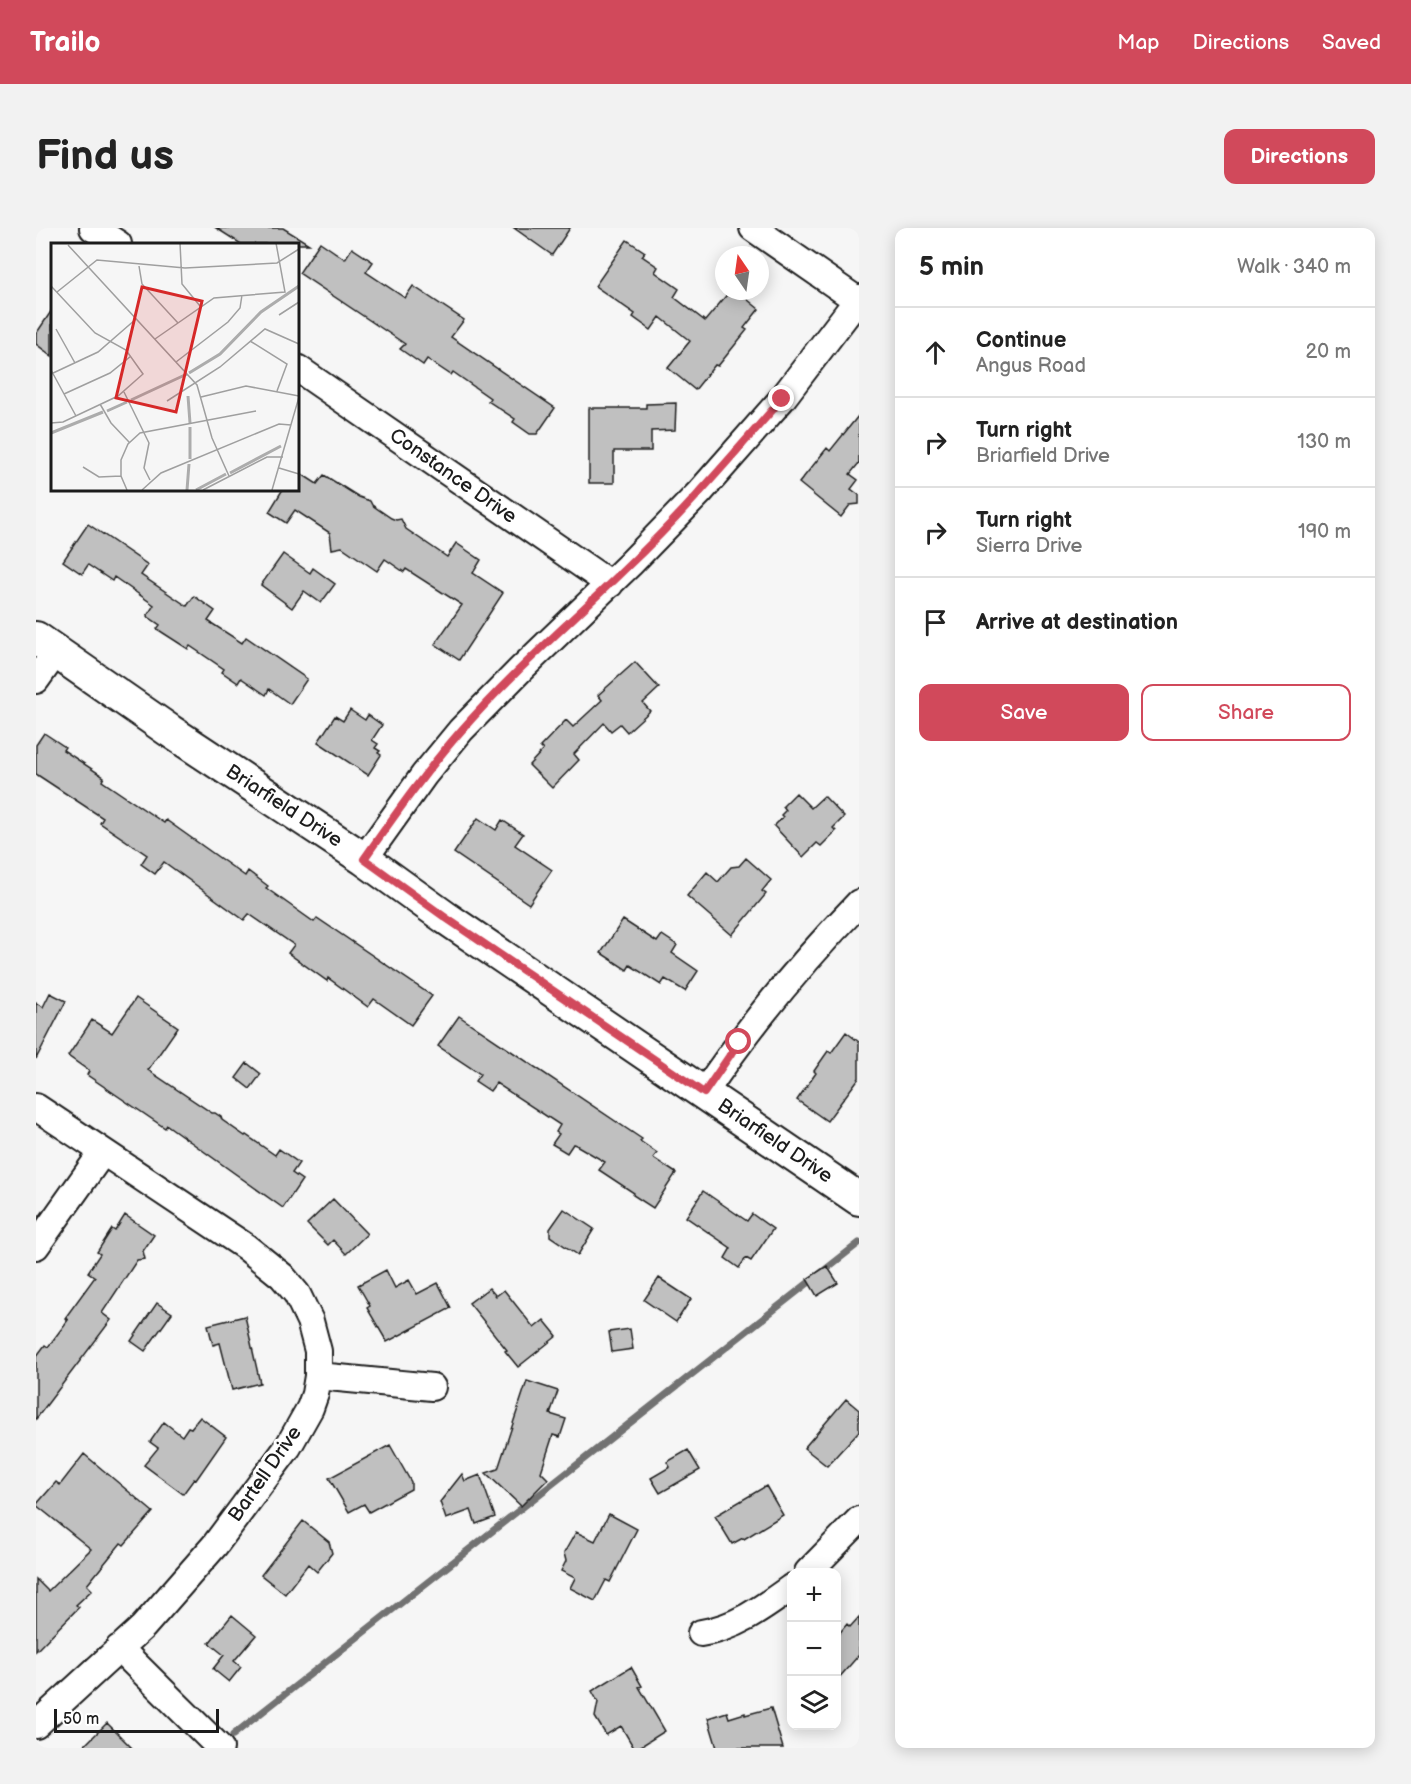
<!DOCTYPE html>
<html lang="en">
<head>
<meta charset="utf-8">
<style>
	:root { --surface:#fff; --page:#f2f2f2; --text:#222; --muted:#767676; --line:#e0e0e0; --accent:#d1495b }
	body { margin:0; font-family:"Balsamiq Sans",sans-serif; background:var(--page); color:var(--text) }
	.controls { position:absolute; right:18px; bottom:18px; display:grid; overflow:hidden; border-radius:12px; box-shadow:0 3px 15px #0003 }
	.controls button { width:54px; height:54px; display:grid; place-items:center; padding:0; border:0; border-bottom:2px solid var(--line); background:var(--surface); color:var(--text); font:30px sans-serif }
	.compass { position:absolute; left:679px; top:18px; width:54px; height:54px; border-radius:50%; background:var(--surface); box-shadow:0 3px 15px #0003; rotate:347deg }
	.scale { position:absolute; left:18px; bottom:15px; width:165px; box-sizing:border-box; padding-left:6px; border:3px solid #1c1c1c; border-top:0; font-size:16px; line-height:21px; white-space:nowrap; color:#1c1c1c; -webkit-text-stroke:4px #fff; paint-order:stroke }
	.stop { position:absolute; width:18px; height:18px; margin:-14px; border:4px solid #d1495b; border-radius:50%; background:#fff }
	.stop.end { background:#d1495b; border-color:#fff; box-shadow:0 2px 6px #0008 }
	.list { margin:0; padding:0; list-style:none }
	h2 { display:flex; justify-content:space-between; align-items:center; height:78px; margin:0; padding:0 24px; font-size:26px }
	h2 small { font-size:20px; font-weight:400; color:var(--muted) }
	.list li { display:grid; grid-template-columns:39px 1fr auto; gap:18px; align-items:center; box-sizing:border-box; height:90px; padding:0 24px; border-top:2px solid var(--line) }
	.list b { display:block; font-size:22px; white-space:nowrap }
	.list p { margin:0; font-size:20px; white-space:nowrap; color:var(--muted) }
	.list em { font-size:20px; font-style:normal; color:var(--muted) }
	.actions { display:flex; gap:12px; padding:18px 24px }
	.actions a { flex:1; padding:14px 0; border:2px solid var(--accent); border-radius:12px; text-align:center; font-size:21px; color:var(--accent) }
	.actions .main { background:var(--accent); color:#fff }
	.icon { flex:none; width:33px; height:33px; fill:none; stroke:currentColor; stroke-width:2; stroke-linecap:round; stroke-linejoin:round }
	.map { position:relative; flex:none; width:823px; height:1520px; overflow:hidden; border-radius:12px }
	header { display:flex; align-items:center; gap:36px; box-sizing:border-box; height:84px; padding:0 30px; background:var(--accent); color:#fff }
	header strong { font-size:28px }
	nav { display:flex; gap:33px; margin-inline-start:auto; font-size:21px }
	.intro { display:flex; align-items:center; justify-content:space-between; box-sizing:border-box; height:144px; padding:0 36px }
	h1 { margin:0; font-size:42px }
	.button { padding:15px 27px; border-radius:12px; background:var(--accent); color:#fff; font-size:21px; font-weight:700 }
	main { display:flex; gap:36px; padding:0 36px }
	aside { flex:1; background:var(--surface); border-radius:12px; box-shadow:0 3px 15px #0003 }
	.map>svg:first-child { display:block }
</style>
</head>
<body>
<header>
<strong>Trailo</strong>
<nav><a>Map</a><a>Directions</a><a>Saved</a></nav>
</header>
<div class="intro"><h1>Find us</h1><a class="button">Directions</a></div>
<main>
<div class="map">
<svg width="823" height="1520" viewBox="0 0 823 1520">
	<rect width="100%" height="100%" fill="#f6f6f6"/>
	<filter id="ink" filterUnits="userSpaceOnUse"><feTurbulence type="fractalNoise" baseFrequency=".0167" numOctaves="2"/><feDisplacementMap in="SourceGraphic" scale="12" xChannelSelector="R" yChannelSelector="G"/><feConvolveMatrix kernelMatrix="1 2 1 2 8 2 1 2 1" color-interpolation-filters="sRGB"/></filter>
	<g filter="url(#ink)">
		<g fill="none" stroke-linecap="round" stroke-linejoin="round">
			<path stroke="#727272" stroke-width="7" d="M197 1507 823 1015"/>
		</g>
		<path fill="#c0c0c0" stroke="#1c1c1c" stroke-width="1.5" d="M180 0H247L273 16H205Z
			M478 0H534L516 27Z
			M591 12 609 24 606 28 622 39 619 44 643 61 638 69 669 93 694 63H701L723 81 708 100 711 102 682 138 679 137 659 162 632 140 654 113 624 89 615 102 597 89 599 86 559 58Z
			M284 14 309 31 316 20 337 34 330 44 369 70 377 58 428 92 415 109 519 180 501 206H494L477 194 479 191 452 173 454 170 417 144 415 147 391 131 387 137 364 121 369 116 263 45Z
			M16 82V128L0 116V106Z
			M640 175 639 202 615 203V223H578V255H553V180H610V176Z
			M823 187V235L814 246 822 252 815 261 823 267V276L814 277 805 289 763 255 791 220 794 223Z
			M261 243 281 256 288 247 323 269 334 273 336 277 355 290 360 292 365 291 370 301 411 329 420 315 445 332 437 345 467 365 423 432 399 416 426 377 370 341 368 344 349 331 341 343 306 319 296 321 294 305 259 282 250 295 233 284 247 261H261Z
			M52 296 112 337 105 347 151 378 158 368 179 383 172 393 206 415 210 409 271 451 254 476 233 461 230 467 205 450 202 455 186 444 188 441 154 418 152 421 121 401 124 397 111 388 118 377 78 349 76 353 52 337 46 346 27 333Z
			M247 326 274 345 277 340 299 356 285 375 268 363 256 380 225 357Z
			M599 434 623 460 607 475 614 483 591 504 584 496 575 503 568 495 538 526 543 532 516 560 493 537 507 522 504 519 530 492 537 499 566 472 562 467Z
			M314 482 329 492 332 487 346 497 336 512 342 516 339 520 344 523 342 525 345 527 332 547 282 514 299 488 307 493Z
			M8 505 29 519 27 522 68 549 66 553 128 595 130 592 209 648 212 643 232 658 230 660 278 694 281 690 396 768 375 797 338 771 332 779 292 750 291 753 252 725 258 717 213 686 208 692 128 634 119 646 105 636 111 627 64 595 67 590 0 546V517Z
			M760 565 775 580 788 568 808 589 797 600 800 603 785 618 781 615 767 629 738 598 747 589 745 587 750 582 747 578Z
			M442 590 460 602 466 592 487 606 479 617 516 642 493 676 418 625Z
			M710 630 735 652 726 663 730 666 696 707 651 668 671 644 682 654 695 639 703 638Z
			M587 692 621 714 626 707 641 717 636 725 662 743 649 763 629 751 625 757 594 737 591 742 565 725Z
			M14 765 30 773 0 831V775L7 779Z
			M100 770 142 799 112 842 176 885H179L185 889 186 892 209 908 210 907 239 927 243 921 263 935 256 945 266 952 247 980 131 897 129 900 51 847 53 843 32 828 56 792 76 805Z
			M423 788 606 911 604 913 621 925 617 930 640 945 617 980 597 967 598 965 563 942 569 934 540 917 537 916 531 925 516 916 523 906 520 904 524 897 460 855 454 863 439 853 444 846 402 818Z
			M810 804 823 814V850L791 893 761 872 780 845 778 843 792 823 795 825Z
			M211 835 225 846 214 861 200 850Z
			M667 963 711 993 716 986 737 1001 715 1033 710 1030 703 1040 689 1030 695 1020 650 989Z
			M297 971 331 1006 310 1026 297 1012 292 1017 271 996Z
			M528 981 558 1001 542 1027 514 1008V1001Z
			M89 987 118 1007 107 1023 109 1031 101 1032 66 1085 75 1092 0 1191V1129L9 1117 12 1119 32 1092 29 1090 59 1049 52 1044 64 1026 61 1024 76 1001 79 1003Z
			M791 1038 802 1055 781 1068 771 1051Z
			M350 1042 359 1060 373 1052 381 1066 402 1055 415 1080 351 1114 331 1080 334 1078 322 1057Z
			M623 1050 655 1071 640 1094 608 1072Z
			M453 1060 460 1068 468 1062 498 1100 508 1092 521 1108 482 1139 469 1123 471 1122 433 1075Z
			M121 1075 136 1085 109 1123 95 1113Z
			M209 1088 224 1155 196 1162 184 1115 177 1117 172 1097Z
			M594 1101 597 1121 576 1124 573 1104Z
			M491 1153 522 1163 514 1186 530 1191 524 1209 517 1207 505 1244 512 1251 485 1278 450 1245 462 1241Z
			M810 1171 823 1182V1203L791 1238 768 1220Z
			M164 1189 190 1209 160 1252 158 1251 147 1266 108 1237 122 1220 114 1214 128 1194 146 1208 152 1199 155 1200Z
			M354 1217 375 1254V1261L333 1284 328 1276 313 1284 293 1250Z
			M652 1222 664 1242 624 1265 615 1250 634 1239 631 1234Z
			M48 1226 117 1284 88 1317 85 1315 51 1357 56 1362 40 1377 43 1379 0 1423V1351L12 1363 55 1321 0 1277 20 1254 24 1257Z
			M426 1246 429 1253 444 1247 459 1289 440 1296 435 1282 410 1291 404 1274Z
			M730 1258 747 1287 708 1311 707 1310 696 1316 679 1288Z
			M573 1286 601 1301 574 1354 570 1352 559 1373 534 1360 539 1350 525 1343 530 1333 528 1325 540 1304 559 1313Z
			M267 1293 293 1314 296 1325 281 1344 272 1336 249 1366 225 1347Z
			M196 1387 220 1407 198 1433 205 1439 193 1454 177 1441 188 1427 173 1415Z
			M823 1389V1427L801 1452V1408L811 1396 814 1399Z
			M595 1439 606 1458 603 1459 629 1503 602 1520H598L585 1498 570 1507 559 1489 562 1474 556 1463Z
			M735 1480 747 1520H681L672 1490 691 1484 693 1490 709 1485V1487Z
			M71 1495 96 1520H46Z"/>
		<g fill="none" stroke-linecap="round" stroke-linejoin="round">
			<g stroke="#1c1c1c" stroke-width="30">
				<path id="minor" d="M57 0 82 16
					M717 0 821 72
					M261 140 574 356
					M0 452 20 424
					M328 631 388 547 425 502 485 441 594 336 664 264 746 171 823 70
					M668 865C714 797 766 734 823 675
					M0 879 210 1019 246 1048 261 1066 274 1093 282 1123V1148L279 1166 274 1180 252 1219 179 1317 107 1399 0 1497
					M0 1018 66 925
					M282 1148 396 1159
					M772 1344 823 1292
					M665 1405C700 1400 727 1380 756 1359
					M83 1420 184 1520"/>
			</g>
			<g stroke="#1c1c1c" stroke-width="36">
				<path id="tertiary" d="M0 410 134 503 328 631 410 690 823 971"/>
			</g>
			<use href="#minor" stroke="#fff" stroke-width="26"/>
			<use href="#tertiary" stroke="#fff" stroke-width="32"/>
		</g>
	</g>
	<g fill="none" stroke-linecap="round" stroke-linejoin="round" filter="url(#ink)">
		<path stroke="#d1495b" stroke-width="8" d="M703 814 668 865 410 690 328 631C359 587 389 544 424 504 475 445 536 393 592 338 647 286 696 228 746 171"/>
	</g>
	<g text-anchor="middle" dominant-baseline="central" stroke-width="6" stroke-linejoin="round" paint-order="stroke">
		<g font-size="20" fill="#1c1c1c" stroke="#fff">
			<text transform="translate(417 248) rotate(35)">Constance Drive</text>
			<text transform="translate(248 578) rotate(33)">Briarfield Drive</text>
			<text transform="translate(739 913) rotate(34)">Briarfield Drive</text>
			<text transform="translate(229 1246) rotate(-55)">Bartell Drive</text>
		</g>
	</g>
	<g transform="translate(15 15)">
		<rect width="248" height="248" fill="#f6f6f6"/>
		<path fill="none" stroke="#acacac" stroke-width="3" d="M138 130 169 111 210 69 248 43M137 153 139 180M80 157 136 131M56 168 76 159M0 190 52 169M139 216V184M179 230 230 203M136 247 138 221M145 247 175 231"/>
		<path fill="none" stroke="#9f9f9f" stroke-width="1.5" d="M129 0 131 41 149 63M17 2 146 142 161 195 178 233M88 23 91 41 127 80M0 43 44 90 75 107 92 131 67 153 12 179 0 180M6 49 46 17 134 25 226 20 248 6M228 72 248 59M5 86 24 120M104 96 163 55 234 49 225 0M199 98 236 121 226 148M125 119 177 79 189 65 191 52M0 127 25 173M0 131 47 109 85 76M73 149 98 200 93 225 99 237M13 151 59 130 80 113M150 154 195 143 248 153M116 158 169 124 214 86 248 101M49 161 60 180 78 199M32 224 48 234 70 233M228 225 248 231M76 247 70 233V217L77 201 89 190 205 168M91 247 110 230 228 181 240 182M152 247 216 214H232M221 247 248 154"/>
		<path fill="#d62828" fill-opacity="0.15" stroke="#d62828" stroke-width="3" d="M91 44 151 58 125 169 65 155Z"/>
		<rect width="248" height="248" fill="none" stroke="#1c1c1c" stroke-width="3"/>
	</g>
</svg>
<div class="controls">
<button>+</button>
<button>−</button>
<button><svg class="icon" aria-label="layers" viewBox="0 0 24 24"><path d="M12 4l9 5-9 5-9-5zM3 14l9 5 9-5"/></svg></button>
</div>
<svg class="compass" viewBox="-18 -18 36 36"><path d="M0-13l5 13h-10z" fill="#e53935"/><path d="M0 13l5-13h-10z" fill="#767676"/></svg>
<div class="scale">50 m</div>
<div class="stop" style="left:703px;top:814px"></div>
<div class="stop end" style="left:746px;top:171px"></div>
</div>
<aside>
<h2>5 min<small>Walk · 340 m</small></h2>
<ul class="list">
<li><svg class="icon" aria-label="ahead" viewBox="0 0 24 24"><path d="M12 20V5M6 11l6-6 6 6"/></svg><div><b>Continue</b><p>Angus Road</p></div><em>20 m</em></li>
<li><svg class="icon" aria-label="right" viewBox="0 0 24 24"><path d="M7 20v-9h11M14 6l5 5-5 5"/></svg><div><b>Turn right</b><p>Briarfield Drive</p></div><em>130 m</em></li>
<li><svg class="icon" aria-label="right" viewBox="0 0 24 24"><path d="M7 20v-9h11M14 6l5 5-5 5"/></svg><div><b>Turn right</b><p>Sierra Drive</p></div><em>190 m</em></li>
<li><svg class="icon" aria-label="arrive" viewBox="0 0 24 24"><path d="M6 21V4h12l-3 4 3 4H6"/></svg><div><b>Arrive at destination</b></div></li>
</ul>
<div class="actions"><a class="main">Save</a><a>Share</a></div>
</aside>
</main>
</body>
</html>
